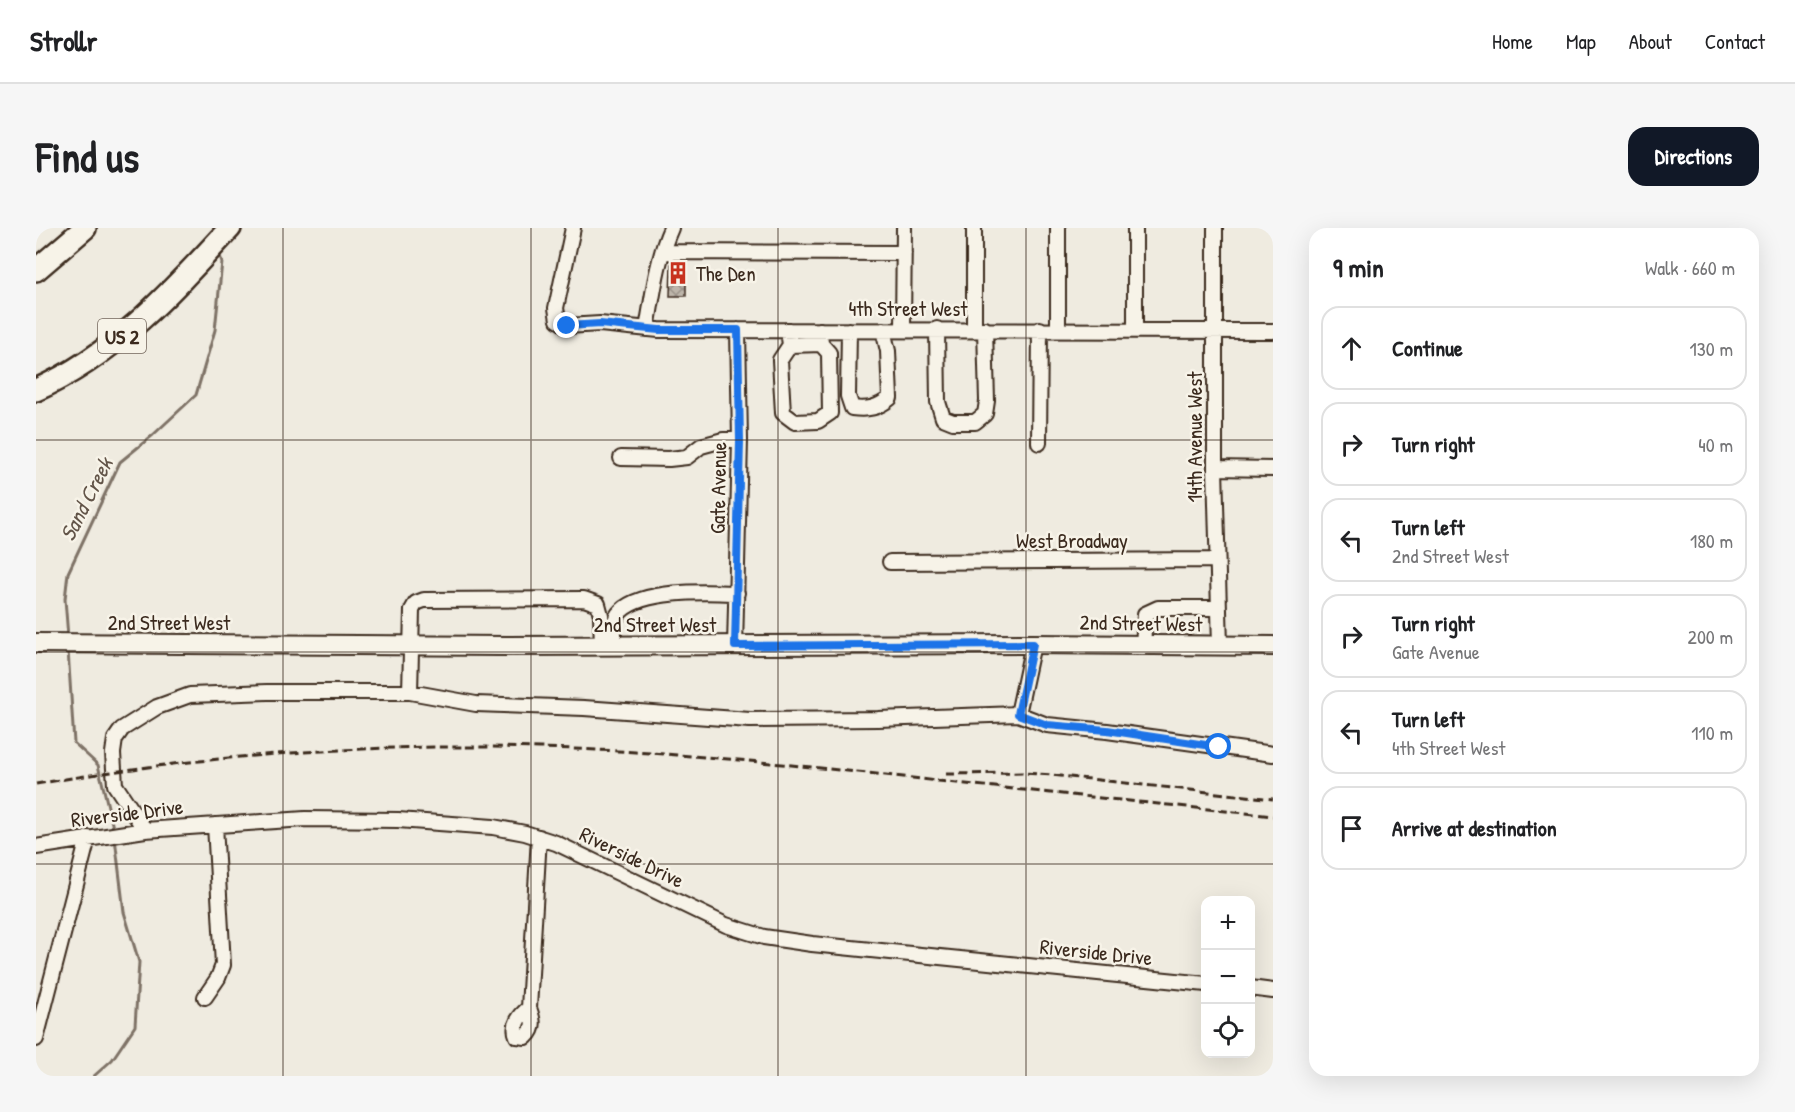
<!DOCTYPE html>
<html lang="en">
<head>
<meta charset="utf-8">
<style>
	:root { --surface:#fff; --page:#f6f6f6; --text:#202124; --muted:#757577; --line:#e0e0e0; --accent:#111827 }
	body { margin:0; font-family:"Patrick Hand",sans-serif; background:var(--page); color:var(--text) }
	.controls { position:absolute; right:18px; bottom:18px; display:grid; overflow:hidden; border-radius:12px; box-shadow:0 6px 24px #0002 }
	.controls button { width:54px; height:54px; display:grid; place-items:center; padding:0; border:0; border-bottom:2px solid var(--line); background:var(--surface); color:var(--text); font:30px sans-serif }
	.stop { position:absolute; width:18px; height:18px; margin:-14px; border:4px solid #1a73e8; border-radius:50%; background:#fff }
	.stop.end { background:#1a73e8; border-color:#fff; box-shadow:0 2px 6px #0008 }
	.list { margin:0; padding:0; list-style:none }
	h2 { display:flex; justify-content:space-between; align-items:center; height:78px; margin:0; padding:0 24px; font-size:26px }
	h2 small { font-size:20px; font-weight:400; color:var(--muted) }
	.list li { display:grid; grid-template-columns:39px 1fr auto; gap:18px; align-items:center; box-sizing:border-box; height:84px; margin:0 12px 12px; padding:0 12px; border:2px solid var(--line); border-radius:18px }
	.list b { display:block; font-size:22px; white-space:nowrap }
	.list p { margin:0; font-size:20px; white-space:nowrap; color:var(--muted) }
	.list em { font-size:20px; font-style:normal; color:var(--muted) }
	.icon { flex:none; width:33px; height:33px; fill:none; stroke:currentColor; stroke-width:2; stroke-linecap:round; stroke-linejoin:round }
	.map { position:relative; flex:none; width:1237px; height:848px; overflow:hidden; border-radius:18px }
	header { display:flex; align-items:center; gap:36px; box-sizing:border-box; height:84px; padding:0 30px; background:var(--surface); border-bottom:2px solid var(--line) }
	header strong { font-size:28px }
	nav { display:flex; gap:33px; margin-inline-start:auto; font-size:21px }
	.intro { display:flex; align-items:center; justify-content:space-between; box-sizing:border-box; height:144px; padding:0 36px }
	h1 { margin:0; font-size:42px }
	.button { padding:15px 27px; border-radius:18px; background:var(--accent); color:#fff; font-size:21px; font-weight:700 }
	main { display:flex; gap:36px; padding:0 36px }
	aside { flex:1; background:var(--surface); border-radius:18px; box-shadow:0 6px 24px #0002 }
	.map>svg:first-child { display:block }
</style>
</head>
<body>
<header>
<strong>Strollr</strong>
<nav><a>Home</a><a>Map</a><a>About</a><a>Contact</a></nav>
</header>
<div class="intro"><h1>Find us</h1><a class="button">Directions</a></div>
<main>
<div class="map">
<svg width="1237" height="848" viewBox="0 0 1237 848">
	<defs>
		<pattern id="building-cross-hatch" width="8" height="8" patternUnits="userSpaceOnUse" patternTransform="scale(1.5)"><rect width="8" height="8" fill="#bdb5aa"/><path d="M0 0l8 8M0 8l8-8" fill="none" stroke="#9b938a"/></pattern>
	</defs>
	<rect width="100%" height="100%" fill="#efebe0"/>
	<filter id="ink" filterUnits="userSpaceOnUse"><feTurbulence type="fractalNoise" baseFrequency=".0167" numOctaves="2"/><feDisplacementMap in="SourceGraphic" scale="12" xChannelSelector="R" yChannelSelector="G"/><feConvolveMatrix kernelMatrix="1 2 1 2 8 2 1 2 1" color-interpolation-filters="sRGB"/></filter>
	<g filter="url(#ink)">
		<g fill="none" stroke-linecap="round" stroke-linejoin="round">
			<path stroke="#7e7266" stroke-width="3" d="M32 409 29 371 32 345 84 234 117 207 160 167 179 102 186 34 183 25
				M32 422 38 515 62 537 78 604
				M58 848 76 832 99 798 103 734 88 684 79 610"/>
		</g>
		<path fill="url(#building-cross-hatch)" stroke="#3b2a1e" stroke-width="1.5" d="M635 36H650V68H634Z"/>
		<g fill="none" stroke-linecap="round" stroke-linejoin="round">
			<g stroke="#3b2a1e" stroke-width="18">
				<path id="minor" d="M537 0 520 80 522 92 531 98 564 96 623 102 1237 103
					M938 0V101
					M1179 0V240L1184 418
					M626 24 868 25
					M611 101C617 67 621 31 635 0
					M867 101 868 0
					M901 101 902 174 907 190 917 194H939L949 186 951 173 949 101
					M1022 101V0
					M752 102 754 117 744 132 747 185 759 194 782 193 794 185 793 125 785 116 784 102
					M813 102 812 168 816 180C832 182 842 180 854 170L852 123 847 102
					M1099 102V0
					M754 117 785 116
					M1003 215 1004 101
					M585 230 633 231 651 229 665 218 687 212H704
					M1179 240 1237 241
					M854 334 1181 332
					M1107 418 1109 386 1122 380H1183
					M579 419C578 407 575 392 585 383 608 361 671 364 701 365
					M699 419 704 212 702 102
					M374 464 376 382 380 375 388 372 548 371 562 376 565 387 566 419
					M982 486 997 416
					M109 602 79 557 77 525 79 511 86 501 121 479 154 467 231 464H374L440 476 548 480 714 492 842 491 982 486 1011 497 1071 503 1237 526
					M0 619 109 602 269 591 362 592 457 599 489 605 520 615 690 697 728 709 776 716 1170 756
					M1214 760 1237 763
					M169 769 182 750 187 737 179 597
					M493 780 503 609
					M493 780C497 791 500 800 490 809L481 808C476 797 484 787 493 780Z
					M0 811 52 610"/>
			</g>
			<g stroke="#3b2a1e" stroke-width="22">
				<path id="major" d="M0 415 470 418 997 416 1237 418"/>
			</g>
			<g stroke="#3b2a1e" stroke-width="26">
				<path id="highway" d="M0 42 49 0
					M0 162C79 127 137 62 194 0"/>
			</g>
			<use href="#minor" stroke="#f7f3e8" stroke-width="14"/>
			<use href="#major" stroke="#f7f3e8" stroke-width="18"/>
			<use href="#highway" stroke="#f7f3e8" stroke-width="21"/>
			<path stroke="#3b2a1e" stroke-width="3" stroke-dasharray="9 4.5" stroke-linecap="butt" d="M910 546 989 545 1016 547 1237 571
				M0 556C166 527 335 515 504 520 637 523 769 538 902 553 1013 565 1125 576 1237 588"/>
		</g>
	</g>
	<g fill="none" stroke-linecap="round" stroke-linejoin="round" filter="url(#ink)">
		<path stroke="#1a73e8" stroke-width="8" d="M531 98 564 96 623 102H702L704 213 699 418 997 416 982 486 1011 497 1071 502 1183 519"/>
	</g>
	<path fill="none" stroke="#3b2a1e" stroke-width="1.5" stroke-opacity="0.55" d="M247 0V848M495 0V848M742 0V848M990 0V848M0 212H1237M0 424H1237M0 636H1237"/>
	<defs>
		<g id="building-bare" transform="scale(1.8)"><path d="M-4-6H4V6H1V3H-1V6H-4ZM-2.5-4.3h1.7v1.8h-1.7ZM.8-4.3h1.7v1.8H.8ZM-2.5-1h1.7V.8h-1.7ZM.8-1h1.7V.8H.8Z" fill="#c8321e" stroke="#f7f3e8" stroke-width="2.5" paint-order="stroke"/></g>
	</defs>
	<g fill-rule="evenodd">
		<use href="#building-bare" x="642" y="45"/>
	</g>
	<g text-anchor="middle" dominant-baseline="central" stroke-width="5" stroke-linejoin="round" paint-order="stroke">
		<rect fill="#f7f3e8" stroke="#73665b" stroke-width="1.5" x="62" y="91" width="48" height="34" rx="4.5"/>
		<g font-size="20" font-weight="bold" fill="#3b2a1e">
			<text x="86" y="108">US 2</text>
		</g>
		<g font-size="21" fill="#3b2a1e" stroke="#f7f3e8" text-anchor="start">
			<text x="660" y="45">The Den</text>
		</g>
		<g font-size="21" fill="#3b2a1e" stroke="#f7f3e8">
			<text x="872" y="80">4th Street West</text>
			<text transform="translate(1158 209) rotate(-90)">14th Avenue West</text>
			<text transform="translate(682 260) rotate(-89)">Gate Avenue</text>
			<text x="1036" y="312">West Broadway</text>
			<text x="133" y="394">2nd Street West</text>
			<text transform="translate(1105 395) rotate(1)">2nd Street West</text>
			<text x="619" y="396">2nd Street West</text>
			<text transform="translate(91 585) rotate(-7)">Riverside Drive</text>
			<text transform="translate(596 629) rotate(26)">Riverside Drive</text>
			<text transform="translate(1060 724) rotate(6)">Riverside Drive</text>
		</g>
		<g font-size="22" font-style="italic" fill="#625448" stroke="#f7f3e8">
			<text transform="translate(50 271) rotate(-63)">Sand Creek</text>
		</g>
	</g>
</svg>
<div class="controls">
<button>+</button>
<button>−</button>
<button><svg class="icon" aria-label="locate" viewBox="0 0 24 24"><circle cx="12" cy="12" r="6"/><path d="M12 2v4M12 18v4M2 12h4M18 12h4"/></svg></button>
</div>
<div class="stop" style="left:1183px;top:519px"></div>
<div class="stop end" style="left:531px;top:98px"></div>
</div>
<aside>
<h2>9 min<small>Walk · 660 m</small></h2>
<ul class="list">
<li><svg class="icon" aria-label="ahead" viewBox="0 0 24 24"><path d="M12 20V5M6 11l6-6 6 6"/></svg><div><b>Continue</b></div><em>130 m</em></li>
<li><svg class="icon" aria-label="right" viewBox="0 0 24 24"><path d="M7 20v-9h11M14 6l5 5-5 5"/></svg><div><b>Turn right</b></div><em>40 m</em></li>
<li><svg class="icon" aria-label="left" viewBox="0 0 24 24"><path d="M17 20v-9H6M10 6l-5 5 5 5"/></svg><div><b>Turn left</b><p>2nd Street West</p></div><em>180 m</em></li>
<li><svg class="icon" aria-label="right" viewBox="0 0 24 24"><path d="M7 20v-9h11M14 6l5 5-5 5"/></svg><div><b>Turn right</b><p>Gate Avenue</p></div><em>200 m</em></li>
<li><svg class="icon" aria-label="left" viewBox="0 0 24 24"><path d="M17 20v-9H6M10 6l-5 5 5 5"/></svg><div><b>Turn left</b><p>4th Street West</p></div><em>110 m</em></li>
<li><svg class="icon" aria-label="arrive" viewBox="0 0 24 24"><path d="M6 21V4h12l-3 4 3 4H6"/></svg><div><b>Arrive at destination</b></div></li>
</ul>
</aside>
</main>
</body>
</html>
